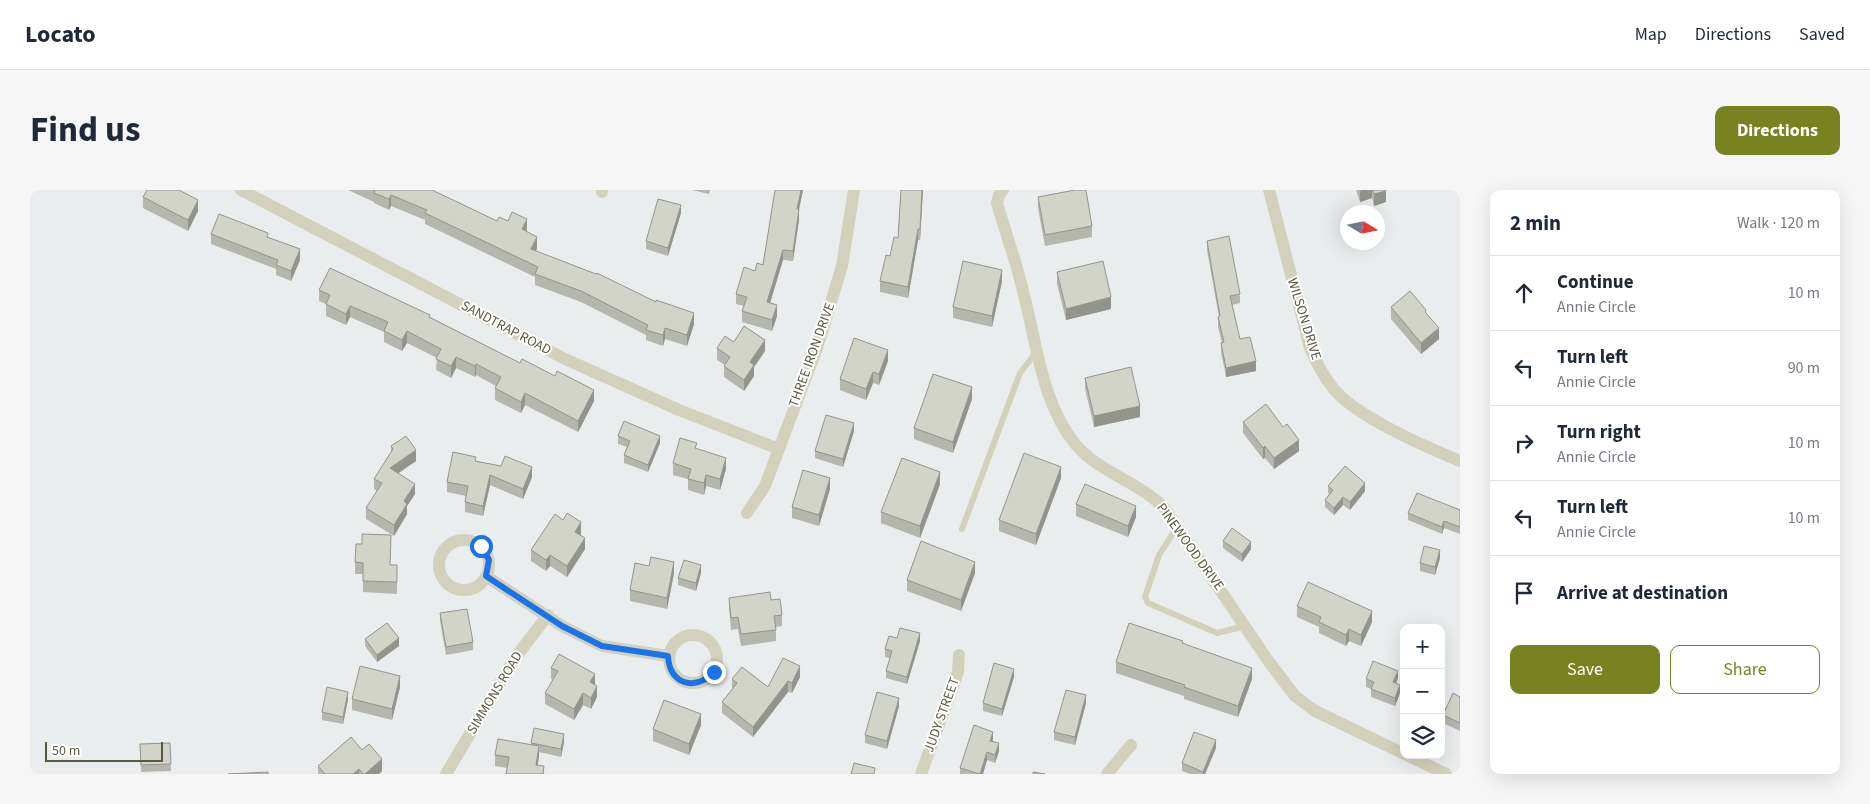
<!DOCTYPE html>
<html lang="en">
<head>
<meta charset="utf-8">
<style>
	:root { --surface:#fff; --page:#f6f6f7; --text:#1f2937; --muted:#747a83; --line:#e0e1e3; --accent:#798220 }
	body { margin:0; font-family:"Source Sans 3",sans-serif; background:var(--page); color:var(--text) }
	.controls { position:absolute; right:15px; bottom:15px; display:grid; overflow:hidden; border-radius:10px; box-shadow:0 5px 20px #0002 }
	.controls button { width:45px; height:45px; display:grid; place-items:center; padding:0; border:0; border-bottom:1px solid var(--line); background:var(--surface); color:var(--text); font:25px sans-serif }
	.compass { position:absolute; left:1310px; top:15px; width:45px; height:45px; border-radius:50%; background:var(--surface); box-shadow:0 5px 20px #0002; rotate:100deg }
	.scale { position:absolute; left:15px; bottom:12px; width:118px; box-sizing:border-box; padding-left:5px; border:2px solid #5a5942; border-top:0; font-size:14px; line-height:18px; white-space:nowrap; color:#5a5942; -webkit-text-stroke:4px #fff; paint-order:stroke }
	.stop { position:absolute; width:15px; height:15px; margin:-11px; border:4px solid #1a73e8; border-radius:50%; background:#fff }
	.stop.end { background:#1a73e8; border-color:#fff; box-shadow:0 1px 5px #0008 }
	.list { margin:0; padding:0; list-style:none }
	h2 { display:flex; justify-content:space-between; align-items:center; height:65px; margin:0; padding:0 20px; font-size:21px }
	h2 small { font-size:16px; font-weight:400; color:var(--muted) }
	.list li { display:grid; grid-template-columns:32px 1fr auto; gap:15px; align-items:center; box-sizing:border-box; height:75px; padding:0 20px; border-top:1px solid var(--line) }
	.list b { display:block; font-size:19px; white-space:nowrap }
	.list p { margin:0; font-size:16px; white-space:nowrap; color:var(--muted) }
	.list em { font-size:16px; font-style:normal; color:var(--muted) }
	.actions { display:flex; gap:10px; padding:15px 20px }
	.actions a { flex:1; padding:11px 0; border:1px solid var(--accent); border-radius:10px; text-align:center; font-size:18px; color:var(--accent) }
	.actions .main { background:var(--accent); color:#fff }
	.icon { flex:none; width:28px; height:28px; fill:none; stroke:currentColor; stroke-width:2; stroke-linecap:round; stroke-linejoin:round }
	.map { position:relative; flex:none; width:1430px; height:584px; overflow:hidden; border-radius:10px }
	header { display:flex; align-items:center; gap:30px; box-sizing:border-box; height:70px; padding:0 25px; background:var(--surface); border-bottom:1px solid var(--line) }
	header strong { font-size:24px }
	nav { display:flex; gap:28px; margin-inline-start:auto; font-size:18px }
	.intro { display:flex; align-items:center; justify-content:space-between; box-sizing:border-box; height:120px; padding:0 30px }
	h1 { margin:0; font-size:35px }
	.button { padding:12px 22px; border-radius:10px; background:var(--accent); color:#fff; font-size:18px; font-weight:700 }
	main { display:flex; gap:30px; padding:0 30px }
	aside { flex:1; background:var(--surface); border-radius:10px; box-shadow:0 5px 20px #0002 }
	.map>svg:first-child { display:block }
</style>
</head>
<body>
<header>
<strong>Locato</strong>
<nav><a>Map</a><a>Directions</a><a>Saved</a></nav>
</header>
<div class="intro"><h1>Find us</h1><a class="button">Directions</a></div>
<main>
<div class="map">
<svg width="1430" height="584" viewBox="0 0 1430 584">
	<rect width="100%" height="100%" fill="#eaedee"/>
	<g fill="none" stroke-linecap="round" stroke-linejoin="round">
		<path stroke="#d3d1bc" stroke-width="6" d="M1147 337 1129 365 1115 407 1118 413 1187 443 1215 436
			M932 339 990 183 1007 161"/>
		<path stroke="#d3d1bc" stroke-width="12" d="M211 0 535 169 649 220 749 259
			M572 0V2
			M973 0 969 5 967 13C976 44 987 74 994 105 1007 155 1012 214 1046 255 1070 283 1110 292 1135 319L1239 472 1265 506 1285 521 1416 584
			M1239 0 1280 158C1287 173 1293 186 1303 198 1326 227 1396 257 1430 271
			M717 323 735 296 787 158 812 76 824 0
			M409 375a25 25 0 1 1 50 0a25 25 0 1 1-50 0Z
			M456 386 532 436 572 456 638 466
			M639 469a24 24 0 1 1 48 0a24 24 0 1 1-48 0Z
			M416 584 485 468 518 425
			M891 584 928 482 929 465
			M1077 584 1101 555"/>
	</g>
	<path fill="#b5b6ad" d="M318 0H402L467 31 497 40 496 41 507 58 506 61 664 134 657 156 635 149 633 156 616 150V145L551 112 505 95V87L395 34V30L361 16 359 20 344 13V12Z
		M662 0H680L679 4Z
		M745 0H773L769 19V30L763 71 753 70 740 113 747 126 742 141 712 132V121L714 116 706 114V104L725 81 733 75Z
		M871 0H893L890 50H888L878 108 850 102V91L868 48Z
		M1326 0H1356V12L1344 16 1342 8 1330 12Z
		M113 7 168 21 158 41 113 18Z
		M1008 7 1062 36V47L1015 56 1008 18Z
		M651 23 638 66 616 59V51Z
		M181 44 238 47 270 70 261 91 246 85V79L181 54Z
		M1177 51 1210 104V113L1202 115 1210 149 1226 181 1196 187 1191 162V153H1192L1188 137V127H1189L1177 60Z
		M1027 82 1081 119 1036 130 1027 94Z
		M972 91 962 137 923 128V117Z
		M289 100 400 127 564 211 548 242 495 215 491 223 465 210V198L466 196 446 185 445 187 426 178 421 188 406 180 407 168 377 153 372 161 354 152V142L320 127 316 135 296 126V114L289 111Z
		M1361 117 1396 124 1409 149 1391 164 1361 129Z
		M704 152 735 161 724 177V186L714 201 694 187V176L695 175 687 170V158Z
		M858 171 849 195 843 193 836 210 810 200V189Z
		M1055 188 1110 227 1064 237 1055 199Z
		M942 209 923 263 884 249V238Z
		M1213 232 1269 261 1244 279 1235 268 1233 269 1213 243Z
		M824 241 813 277 785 268V261Z
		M588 246 630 253 618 282 594 273V265L597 257 588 254Z
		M361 256 386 271 368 283 385 304 377 316V324L364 346 336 329V318L347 301 344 299V289L361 263Z
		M667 259 696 279 690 300 676 296 674 305 658 300V289L643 285V273Z
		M446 271 502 287 493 309 460 295 453 326 435 322V312L436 306 417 302V292Z
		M1031 288 1006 355 969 341V330Z
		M910 294 890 348 851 333V322Z
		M1298 296 1335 301 1320 320 1313 315 1304 325 1295 317V310L1299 304 1298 303Z
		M800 299 789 336 762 328V317Z
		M1046 314 1106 327 1098 347 1046 326Z
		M1430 320V344L1414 338 1412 344 1378 330V323Z
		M551 344 550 345 555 359 537 387 520 376 516 381 501 371V360Z
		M1193 351 1221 359 1212 372 1193 358Z
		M361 356 360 375 367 386V404L333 402V384H325V372Z
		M1410 368 1405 385 1390 381V373Z
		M644 383 637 419 600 411V400Z
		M671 383 666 401 648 395V388Z
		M945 383 931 421 877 401V390Z
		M699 408 741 410 752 425V436L746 437V451L711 456 708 439 701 440 699 419Z
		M1267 416 1342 432 1331 456 1319 451 1316 456 1289 443V437L1267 427Z
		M410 423 443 452V460L416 465 410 431Z
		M867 448 890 451 877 494 856 488V481L860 468 855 467V459Z
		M335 449 369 456 347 472 335 456Z
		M1153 454 1222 489 1208 527 1154 509V506L1086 483V472Z
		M521 478 565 495 567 507 561 519 553 515 544 530 515 514V503L523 490 521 489Z
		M770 487 762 503 758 502 723 547 692 523V512L702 499V489L738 497Z
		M984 487 972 526 953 521V513Z
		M1368 488 1366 494 1370 503 1365 516 1341 507V499L1336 497V489Z
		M370 497 362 530 322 520V509Z
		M1430 507V541L1413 533V525Z
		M318 510 313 534 292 530V522Z
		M1056 513 1045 555 1024 550V542Z
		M869 516 857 559 835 553V545Z
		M671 535 659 565 623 551V539Z
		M963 549V551L969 561 965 573 957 570 953 584H930V578Z
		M534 552 531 567 509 562 508 575 514 584 465 576V565L501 555V553Z
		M140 553 141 581 111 582 110 554Z
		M1186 558 1175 584H1160L1152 581V573Z
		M332 560 352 581 349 584H288V576Z"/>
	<path fill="#93948d" d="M771 0H773L767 29V19Z
		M892 0H893L890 50V39Z
		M1332 0H1342V8L1330 12V1Z
		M1356 1V12L1344 16V4Z
		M361 5V16L359 20V9Z
		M168 10V21L158 41V30Z
		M651 15V23L638 66V58Z
		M769 19V30L763 71V61Z
		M497 29V40L492 50V39Z
		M888 39V50L878 108V97Z
		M507 47V58L501 70V59Z
		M270 59V70L261 91V81Z
		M753 60V70L737 123V112Z
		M972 80V91L962 137V126Z
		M1081 107V119L1036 130V119Z
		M747 115V126L742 141V130Z
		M320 116V127L316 135V124Z
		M664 123V134L657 156V145Z
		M635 138V149L633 156V145Z
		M1409 138V149L1391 164V153Z
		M377 141V153L372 161V150Z
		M735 150V161L724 177V186L714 201V190L720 172Z
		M858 160V171L849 195V184Z
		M426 167V178L421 188V176Z
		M1226 171V181L1196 187V178Z
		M446 174V185L445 187V176Z
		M843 182V193L836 210V199Z
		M942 197V209L923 263V252Z
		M564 200V211L548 242V231Z
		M495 203V215L491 223V212Z
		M1110 216V227L1064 237V226Z
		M824 233V241L813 277V269Z
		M630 246V253L618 282V275Z
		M1269 250V261L1244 279V268Z
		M1235 256V268L1233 269V258Z
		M386 260V271L360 289V278Z
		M696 268V279L690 300V289Z
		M502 277V287L493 309V299Z
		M1031 277V288L1006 355V344Z
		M910 282V294L890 348V336Z
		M460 285V295L453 326V316Z
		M676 285V296L674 305V293Z
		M800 288V299L789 336V325Z
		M1335 293V301L1320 320V312Z
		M385 294V304L377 316V324L364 346V335L374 311Z
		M1313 307V315L1304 325V318Z
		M1106 316V327L1098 347V336Z
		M1414 331V338L1412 344V337Z
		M551 332V344L545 353V342Z
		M555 348V359L537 387V376Z
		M1221 352V359L1212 372V364Z
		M1410 360V368L1405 385V377Z
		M520 365V376L516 381V370Z
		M644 372V383L637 419V408Z
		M945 372V383L931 421V410Z
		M671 375V383L666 401V393Z
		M1342 421V432L1331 456V445Z
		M1319 439V451L1316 456V445Z
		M890 443V451L877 494V487Z
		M369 448V456L347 472V465Z
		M770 476V487L762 503V493Z
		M1222 478V489L1208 527V516Z
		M984 479V487L972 526V519Z
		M1368 481V488L1363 500V492Z
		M565 484V495L560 492Z
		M370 486V497L362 530V519Z
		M758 491V502L723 547V537Z
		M1370 495V503L1365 516V508Z
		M567 496V507L561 519V508Z
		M318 502V510L313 534V527Z
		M553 503V515L544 530V519Z
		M1056 505V513L1045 555V547Z
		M869 508V516L857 559V551Z
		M671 524V535L659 565V554Z
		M963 542V549L960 558V551Z
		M534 544V552L531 567V559Z
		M1186 550V558L1175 584H1173V582Z
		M969 553V561L965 573V565Z
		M509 556V567L506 584V575Z
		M957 562V570L953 584H950Z
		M352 569V581L349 584H335Z
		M329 579V584H323Z"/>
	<path fill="#d2d4c9" stroke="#93948d" d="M117 0H149L168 10 158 30 113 7Z
		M343 0H402L467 31 469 27 478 31 482 22 497 29 492 39 507 47 501 59 566 84 567 83 626 112V110L664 123 657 145 635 138 633 145 616 140 618 135 551 101 505 84 508 77 395 23 397 20 361 5 359 9 344 3 345 1Z
		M745 0H771L767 19H769L763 61 753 60 737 112 747 115 742 130 712 121 717 107 706 104 714 77 725 81 727 73 733 75Z
		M871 0H892L890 39H888L878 97 850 91 856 65 860 66 864 47 868 48Z
		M1045 0H1056L1062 36 1015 45 1008 7Z
		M1343 0H1356V1L1344 4Z
		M628 9 651 15 638 58 616 51Z
		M189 24 238 43 237 47 270 59 261 81 246 75 248 70 181 44Z
		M1199 46 1210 104 1200 106 1210 149 1220 147 1226 171 1196 178 1191 153 1194 152 1188 127 1190 126 1177 51Z
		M933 71 972 80 962 126 923 117Z
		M1073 71 1081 107 1036 119 1027 82Z
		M300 78 400 125 399 127 490 173 492 169 525 186 527 181 564 200 548 231 495 203 491 212 465 198 471 187 446 174 445 176 426 167 421 176 406 169 411 159 377 141 372 150 354 141 358 132 320 116 316 124 296 114 300 105 289 100Z
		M1380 101 1396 120 1395 122 1409 138 1391 153 1361 117Z
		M714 136 735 150 720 172 724 175 714 190 694 176 700 167 687 158 695 146 704 152Z
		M824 148 858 160 849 184 843 182 836 199 810 189Z
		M1101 177 1110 216 1064 226 1055 188Z
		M903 184 942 197 923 252 884 238Z
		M1236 214 1253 237 1257 234 1269 250 1244 268 1235 256 1233 258 1213 232Z
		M796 225 824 233 813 269 785 261Z
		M594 231 630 246 618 275 594 265 600 251 588 246Z
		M376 246 386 260 360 278 385 294 374 311 377 314 364 335 336 318 352 293 344 289 363 259 361 256Z
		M650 248 667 253 665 258 696 268 690 289 676 285 674 293 658 289 661 279 643 273Z
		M423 262 446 267 445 271 471 276 475 266 502 277 493 299 460 285 453 316 435 312 438 296 417 292Z
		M994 263 1031 277 1006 344 969 330Z
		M872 268 910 282 890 336 851 322Z
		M1315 276 1335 293 1320 312 1313 307 1304 318 1295 310 1303 300 1298 296Z
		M773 280 800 288 789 325 762 317Z
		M1055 294 1106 316 1098 336 1046 314Z
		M1387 303 1430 320V337L1414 331 1412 337 1378 323Z
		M537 323 551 332 545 342 555 348 537 376 520 365 516 370 501 360 525 324 533 330Z
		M1202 338 1221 352 1212 364 1193 351Z
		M332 344 361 345 360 375H367V392L333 391V373L325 372 326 354H332Z
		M891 351 945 372 931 410 877 390Z
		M1394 356 1410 360 1405 377 1390 373Z
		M621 367 644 372 637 408 600 400 605 373 619 376Z
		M654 370 671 375 666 393 648 388Z
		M1278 392 1342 421 1331 445 1319 439 1316 445 1289 432 1291 427 1267 416Z
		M740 402 741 410 750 409 752 425 744 426 746 440 711 444 708 427 701 428 699 408Z
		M437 419 443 452 416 457 410 423Z
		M357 433 369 448 347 465 335 449Z
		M1099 433 1153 451 1152 453 1222 478 1208 516 1154 497 1155 495 1086 472Z
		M870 438 890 443 877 487 856 481 862 461 855 459 859 446 867 448Z
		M529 464 565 484 560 492 567 496 561 508 553 503 544 519 515 503 528 481 521 478Z
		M753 468 770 476 762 493 758 491 723 537 692 512 707 493 702 489 712 477 738 497Z
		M1343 471 1368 481 1363 492 1370 495 1365 508 1341 499 1344 492 1336 489Z
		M964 473 984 479 972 519 953 513Z
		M330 476 370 486 362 519 322 509Z
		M297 497 318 502 313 527 292 522Z
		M1036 500 1056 505 1045 547 1024 542Z
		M847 502 869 508 857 551 835 545Z
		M1423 503 1430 507V533L1413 525Z
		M634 510 671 524 659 554 623 539Z
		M944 535 963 542 960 551 969 553 965 565 957 562 950 584 930 578Z
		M504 538 534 544 531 559 501 553Z
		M1164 542 1186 550 1173 582 1152 573Z
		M321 547 332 560 339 554 352 569 335 584H333L329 579 323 584H295L288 576Z
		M468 549 509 556 506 575 514 576 513 584H476L479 567 465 565Z
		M140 553 141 574 111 575 110 554Z
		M824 573 845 578 844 584H821Z
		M238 582V584H198Z
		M1003 582 1015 584H1003Z"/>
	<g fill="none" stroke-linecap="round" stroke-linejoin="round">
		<path stroke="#1a73e8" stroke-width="6" d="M451 356 459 370 456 386 532 436 572 456 638 466C639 494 665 502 684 482"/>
	</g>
	<g text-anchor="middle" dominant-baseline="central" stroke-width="4" stroke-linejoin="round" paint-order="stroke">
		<g font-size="14" fill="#5a5942" stroke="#fff">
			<text transform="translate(1274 129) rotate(73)">WILSON DRIVE</text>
			<text transform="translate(476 138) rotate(28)">SANDTRAP ROAD</text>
			<text transform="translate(782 165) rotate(-70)">THREE IRON DRIVE</text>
			<text transform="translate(1160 357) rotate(54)">PINEWOOD DRIVE</text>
			<text transform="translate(465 503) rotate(-59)">SIMMONS ROAD</text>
			<text transform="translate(912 525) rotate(-70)">JUDY STREET</text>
		</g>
	</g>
</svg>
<div class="controls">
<button>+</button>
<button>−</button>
<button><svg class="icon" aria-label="layers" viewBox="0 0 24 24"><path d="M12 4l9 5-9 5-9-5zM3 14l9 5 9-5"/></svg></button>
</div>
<svg class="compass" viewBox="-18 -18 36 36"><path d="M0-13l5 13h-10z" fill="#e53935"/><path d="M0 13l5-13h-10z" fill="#747a83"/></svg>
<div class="scale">50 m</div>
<div class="stop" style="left:451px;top:356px"></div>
<div class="stop end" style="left:684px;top:482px"></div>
</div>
<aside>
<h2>2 min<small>Walk · 120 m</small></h2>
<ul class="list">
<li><svg class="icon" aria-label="ahead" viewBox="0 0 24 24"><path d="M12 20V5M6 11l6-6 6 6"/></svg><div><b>Continue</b><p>Annie Circle</p></div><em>10 m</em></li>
<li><svg class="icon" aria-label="left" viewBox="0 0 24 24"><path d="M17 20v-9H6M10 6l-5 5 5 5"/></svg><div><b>Turn left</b><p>Annie Circle</p></div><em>90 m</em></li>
<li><svg class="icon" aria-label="right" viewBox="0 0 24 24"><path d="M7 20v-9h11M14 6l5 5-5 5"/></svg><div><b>Turn right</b><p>Annie Circle</p></div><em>10 m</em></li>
<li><svg class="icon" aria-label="left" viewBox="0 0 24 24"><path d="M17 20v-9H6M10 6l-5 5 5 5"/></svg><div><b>Turn left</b><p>Annie Circle</p></div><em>10 m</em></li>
<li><svg class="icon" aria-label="arrive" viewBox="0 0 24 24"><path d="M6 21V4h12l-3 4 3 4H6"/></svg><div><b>Arrive at destination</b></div></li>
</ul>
<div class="actions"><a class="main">Save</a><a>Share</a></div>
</aside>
</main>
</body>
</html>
